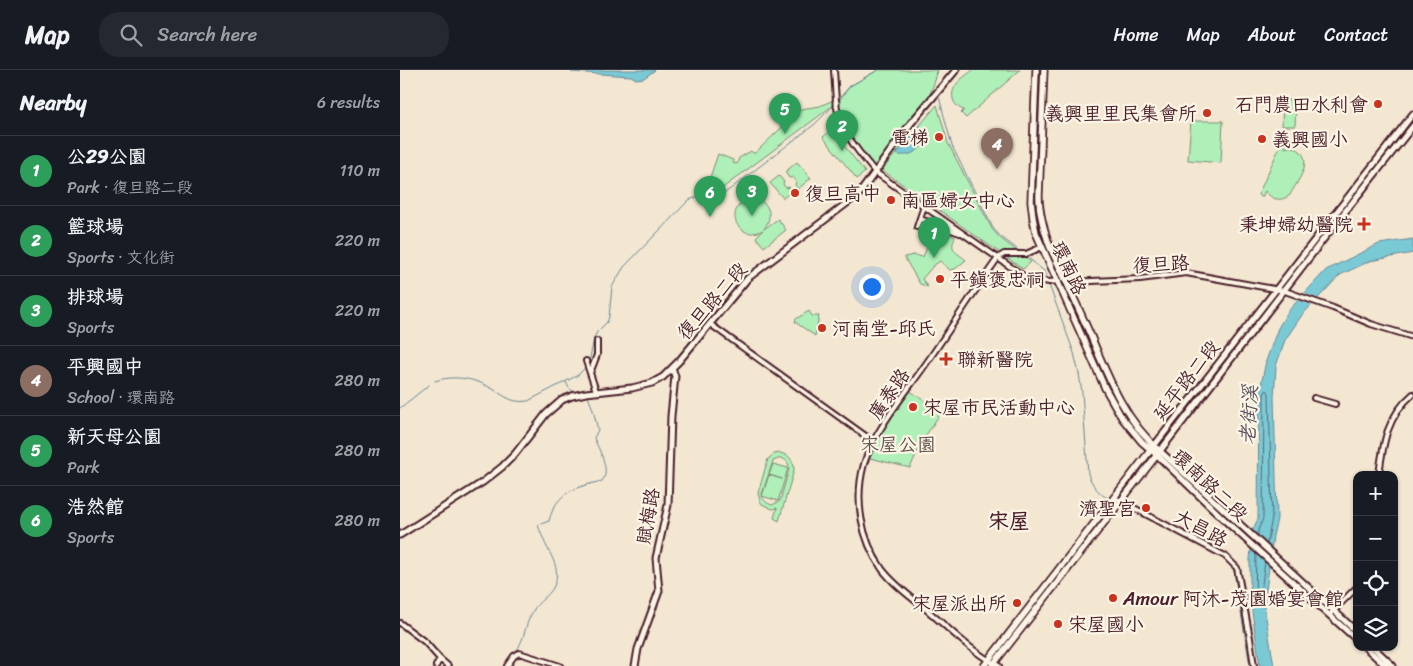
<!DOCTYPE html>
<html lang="en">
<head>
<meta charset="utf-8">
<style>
	:root { --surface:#171b24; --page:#242831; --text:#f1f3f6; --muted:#9ea1a6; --line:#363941; --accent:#1a73e8 }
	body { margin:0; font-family:Sriracha,"LXGW WenKai TC",sans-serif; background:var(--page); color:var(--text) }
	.controls { position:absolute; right:15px; bottom:15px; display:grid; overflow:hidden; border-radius:10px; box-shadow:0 1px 4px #0004 }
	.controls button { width:45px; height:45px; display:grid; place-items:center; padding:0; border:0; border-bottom:1px solid var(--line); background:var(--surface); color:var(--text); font:25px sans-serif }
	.you { position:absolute; left:471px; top:216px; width:18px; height:18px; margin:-12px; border:4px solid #fff; border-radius:50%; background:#1a73e8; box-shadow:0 0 0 8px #1a73e833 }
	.badge { display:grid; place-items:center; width:32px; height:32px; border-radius:50%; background:var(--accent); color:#fff; font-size:16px; font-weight:700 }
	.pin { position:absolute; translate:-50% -41px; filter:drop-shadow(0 1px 2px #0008) }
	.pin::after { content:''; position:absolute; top:26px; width:18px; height:15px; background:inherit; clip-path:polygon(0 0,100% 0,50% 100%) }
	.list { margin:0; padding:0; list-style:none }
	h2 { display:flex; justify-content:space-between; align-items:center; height:65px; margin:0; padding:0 20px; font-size:21px }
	h2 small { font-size:16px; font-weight:400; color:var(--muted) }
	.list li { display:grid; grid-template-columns:32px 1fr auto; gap:15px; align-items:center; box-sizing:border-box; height:70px; padding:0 20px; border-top:1px solid var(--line) }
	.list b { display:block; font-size:19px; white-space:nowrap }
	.list p { margin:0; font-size:16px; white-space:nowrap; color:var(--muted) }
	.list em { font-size:16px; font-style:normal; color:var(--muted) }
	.icon { flex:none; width:28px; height:28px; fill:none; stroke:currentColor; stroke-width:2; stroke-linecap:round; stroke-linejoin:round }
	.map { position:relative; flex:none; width:1013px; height:596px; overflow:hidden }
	header { display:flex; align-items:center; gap:30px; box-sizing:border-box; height:70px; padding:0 25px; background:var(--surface); border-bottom:1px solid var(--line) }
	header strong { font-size:24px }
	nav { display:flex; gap:28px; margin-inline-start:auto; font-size:18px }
	.search { width:350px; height:45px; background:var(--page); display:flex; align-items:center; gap:12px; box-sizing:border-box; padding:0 18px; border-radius:20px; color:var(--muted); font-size:19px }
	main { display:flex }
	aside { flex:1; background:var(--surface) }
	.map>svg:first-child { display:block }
</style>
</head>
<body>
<header>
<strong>Map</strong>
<div class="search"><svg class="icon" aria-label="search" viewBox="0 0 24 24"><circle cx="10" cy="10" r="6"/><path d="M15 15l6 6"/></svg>Search here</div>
<nav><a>Home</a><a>Map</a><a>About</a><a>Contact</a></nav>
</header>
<main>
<aside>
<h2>Nearby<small>6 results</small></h2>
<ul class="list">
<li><span class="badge" style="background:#2e9e5b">1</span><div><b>公29公園</b><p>Park · 復旦路二段</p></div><em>110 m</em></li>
<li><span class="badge" style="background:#2e9e5b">2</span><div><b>籃球場</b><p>Sports · 文化街</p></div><em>220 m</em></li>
<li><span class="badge" style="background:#2e9e5b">3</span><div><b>排球場</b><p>Sports</p></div><em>220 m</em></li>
<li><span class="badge" style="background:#8d6e63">4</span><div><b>平興國中</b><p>School · 環南路</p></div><em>280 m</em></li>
<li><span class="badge" style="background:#2e9e5b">5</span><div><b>新天母公園</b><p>Park</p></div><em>280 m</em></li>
<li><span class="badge" style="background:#2e9e5b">6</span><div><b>浩然館</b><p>Sports</p></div><em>280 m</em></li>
</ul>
</aside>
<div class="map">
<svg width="1013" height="596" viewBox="0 0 1013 596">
	<rect width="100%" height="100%" fill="#f3e7d2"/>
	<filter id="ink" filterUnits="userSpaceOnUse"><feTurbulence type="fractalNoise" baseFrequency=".02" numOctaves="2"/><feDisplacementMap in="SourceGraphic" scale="10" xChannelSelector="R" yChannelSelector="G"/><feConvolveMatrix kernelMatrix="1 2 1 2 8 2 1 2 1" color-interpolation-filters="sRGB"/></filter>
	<g filter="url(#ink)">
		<path fill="#aff0b9" stroke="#7c8872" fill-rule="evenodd" d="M478 0H537L535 10 531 22 476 98 454 77 439 48 438 32 450 16Z
			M573 0H608V2L610 0H620L566 48 561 43 564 40C558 38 555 35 553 29 550 15 564 7 573 0Z
			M883 29 896 31 895 56H882Z
			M433 30 434 34 419 46 320 120 306 119 318 84 333 90V93L337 94 339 88 351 81 353 83H355L401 39 420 36Z
			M537 35 548 73 592 159 600 168 631 192 623 199 482 100Z
			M791 51H823L821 93 788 90Z
			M434 58 439 69 465 102 457 109 423 67Z
			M885 65 890 67 885 78C891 76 895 77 900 81 913 93 896 113 890 125 881 132 872 130 865 121L862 127 858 125Z
			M397 92 411 108 398 119 395 115 396 112 393 107 389 108 385 102Z
			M379 106 384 112 383 114 386 118 389 117 392 121 383 128 370 113Z
			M348 129C368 128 375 144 364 159L378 149 386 160 364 177 356 167 363 160C339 173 322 140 348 129Z
			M532 157 555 167C549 180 556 182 566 190L555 199 550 200 540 191 533 196 522 209 528 217 520 214 504 187 514 185 523 187 527 177 533 167 531 165Z
			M409 241 412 246H419L415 266 395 252 396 249Z
			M510 321 540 340V344L522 371 510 398 470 388 483 360Z
			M380 383C389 385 394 390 394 400L379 451 374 448 377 438 372 439 362 434 360 431 358 423 368 389 374 384ZM381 388C387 390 389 393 389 399L380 431 372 435C366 433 362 429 362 424L373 391Z
			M373 394 388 398 378 431 362 426 369 405 382 409 369 405Z"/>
		<path fill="#7acad6" stroke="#678692" d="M171 0H255L244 8 236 9 231 6 171 2Z
			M520 56C534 72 513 90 496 84Z
			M1013 169V183L970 191 940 205 902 245 885 270 876 296 874 327 877 449 873 466 864 536 874 596H860L850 528V489L853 459 858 449 859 325 866 291 878 258 889 240 926 200 979 174Z"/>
		<path fill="#f3e7d2" d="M901 222 920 229 914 236 895 229Z"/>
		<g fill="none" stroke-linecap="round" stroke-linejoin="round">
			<path stroke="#5d636f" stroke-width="1" d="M858 466V460L863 449 864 326 865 322 867 320 869 323 872 448 867 474
				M856 484 855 528 857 531 860 529 865 492"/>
			<path stroke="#678692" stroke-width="1" d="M535 10 538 0
				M539 27 552 76 593 158 600 166 621 182
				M437 31 450 16 478 0
				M626 186 644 201 647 208
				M649 215 674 283 679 304 682 322 688 404C692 415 699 424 709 429
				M188 293 190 288 194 268 197 262 207 252 209 247 212 217 219 205 224 197 289 130 302 125 321 126 415 54 435 34
				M35 311C53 305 73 308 89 317 103 324 110 334 128 331L178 305 186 297
				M166 312 169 318 174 322
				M0 338 29 315
				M722 435 800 475
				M831 494 834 501 850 596
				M117 581C119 576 122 571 123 567 126 558 128 549 133 541 138 531 149 526 153 518 162 501 152 488 145 473 143 468 140 461 138 455L149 451C156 422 176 417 202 411 211 400 199 380 194 368L198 360C195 348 193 337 188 327L186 326"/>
			<g stroke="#4a1f2b" stroke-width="8">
				<path id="street" d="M434 0 436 32
					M436 34C442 63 457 80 475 102L625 207 649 212 659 211
					M520 149 560 163
					M517 157 524 136
					M667 212 740 209 786 203 885 221 933 238 971 254 1013 267
					M310 254 474 372
					M186 291 196 321
					M190 303 197 285V271
					M914 328 935 334
					M979 405C983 373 987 346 1013 324
					M715 428 825 486 837 498 850 568 854 596
					M932 542 957 517
					M0 553 25 572 40 589 48 596
					M36 596 40 589
					M107 596 114 586 119 583 160 596
					M599 596C574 584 548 558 527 540 512 528 494 515 482 499 461 469 454 430 464 394 473 363 504 325 523 298 549 261 572 224 598 188L604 184H626L642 177"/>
			</g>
			<g stroke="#4a1f2b" stroke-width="9">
				<path id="secondary" d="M436 32V34
					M754 376 1013 44
					M757 385 831 456 957 570
					M0 465 83 412 102 397 115 384 146 344 162 330 172 326 186 323 232 318 252 313 263 307 279 291 348 208 459 124 511 53 556 0
					M957 562 760 381 932 158 1013 56
					M965 577 986 596
					M973 577 993 596
					M235 596 238 579 259 521 256 488 268 435 271 346 275 306 272 298"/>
			</g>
			<g stroke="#4a1f2b" stroke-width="9">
				<path id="primary" d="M636 0 631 131 633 148 636 163 705 318 722 348 742 372 757 385
					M584 596 753 377
					M592 596 760 381C724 350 708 307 690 264 677 235 664 206 650 177 644 160 639 144 639 126L644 0"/>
			</g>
			<use href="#street" stroke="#fcf5e5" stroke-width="4"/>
			<use href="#secondary" stroke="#fcf5e5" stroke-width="5"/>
			<use href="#primary" stroke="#fcf5e5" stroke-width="5.5"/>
		</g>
	</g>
	<g fill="#c8321e" stroke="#fcf5e5" stroke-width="2">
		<circle cx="978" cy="34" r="5"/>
		<circle cx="807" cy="43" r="5"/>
		<circle cx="539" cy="67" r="5"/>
		<circle cx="862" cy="69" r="5"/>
		<circle cx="395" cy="123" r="5"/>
		<circle cx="491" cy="130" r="5"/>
		<path d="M961.5 146.5h5v5h5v5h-5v5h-5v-5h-5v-5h5z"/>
		<circle cx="540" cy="209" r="5"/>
		<circle cx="422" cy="258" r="5"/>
		<path d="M543.5 281.5h5v5h5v5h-5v5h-5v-5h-5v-5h5z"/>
		<circle cx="513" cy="337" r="5"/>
		<circle cx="746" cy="438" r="5"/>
		<circle cx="713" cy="528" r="5"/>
		<circle cx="617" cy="533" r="5"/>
		<circle cx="658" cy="554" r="5"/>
	</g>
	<g text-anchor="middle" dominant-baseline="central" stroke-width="4.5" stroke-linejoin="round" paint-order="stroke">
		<g font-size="19" fill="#4a1f2b" stroke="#fcf5e5" text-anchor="start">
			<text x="968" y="34" text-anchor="end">石門農田水利會</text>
			<text x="797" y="43" text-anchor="end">義興里里民集會所</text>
			<text x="529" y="67" text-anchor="end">電梯</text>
			<text x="872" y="69">義興國小</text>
			<text x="405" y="123">復旦高中</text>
			<text x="501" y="130">南區婦女中心</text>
			<text x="953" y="154" text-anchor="end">秉坤婦幼醫院</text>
			<text x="550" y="209">平鎮褒忠祠</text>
			<text x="432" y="258">河南堂-邱氏</text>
			<text x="557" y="289">聯新醫院</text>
			<text x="523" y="337">宋屋市民活動中心</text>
			<text x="736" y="438" text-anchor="end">濟聖宮</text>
			<text x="723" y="528">Amour 阿沐-茂園婚宴會館</text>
			<text x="607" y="533" text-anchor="end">宋屋派出所</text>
			<text x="668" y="554">宋屋國小</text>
		</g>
		<g font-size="19" fill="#4a1f2b" stroke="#fcf5e5">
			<text transform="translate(761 194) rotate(-3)">復旦路</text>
			<text transform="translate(669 198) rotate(65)">環南路</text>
			<text transform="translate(312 231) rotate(-49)">復旦路二段</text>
			<text transform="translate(786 310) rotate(-52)">延平路二段</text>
			<text transform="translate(489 324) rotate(-56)">廣泰路</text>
			<text transform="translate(810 415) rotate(43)">環南路二段</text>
			<text transform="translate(248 446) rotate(-80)">賦梅路</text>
			<text transform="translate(801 458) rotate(28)">大昌路</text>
		</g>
		<g font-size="19" fill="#63534e" stroke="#fcf5e5">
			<text x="498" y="374">宋屋公園</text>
		</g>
		<g font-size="20" font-style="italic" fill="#58525e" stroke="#fcf5e5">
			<text transform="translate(849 345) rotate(-87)">老街溪</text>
		</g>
		<g font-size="21" font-weight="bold" fill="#4a1f2b" stroke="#fcf5e5">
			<text x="609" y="451">宋屋</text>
		</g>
	</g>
</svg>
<div class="controls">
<button>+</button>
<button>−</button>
<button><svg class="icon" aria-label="locate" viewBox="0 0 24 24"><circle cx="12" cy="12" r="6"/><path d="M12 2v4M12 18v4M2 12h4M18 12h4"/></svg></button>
<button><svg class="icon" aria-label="layers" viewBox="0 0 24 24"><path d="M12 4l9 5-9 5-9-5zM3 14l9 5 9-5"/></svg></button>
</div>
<div class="you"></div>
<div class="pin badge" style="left:534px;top:188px;background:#2e9e5b">1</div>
<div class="pin badge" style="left:442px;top:81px;background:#2e9e5b">2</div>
<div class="pin badge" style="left:352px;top:146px;background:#2e9e5b">3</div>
<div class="pin badge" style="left:597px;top:99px;background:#8d6e63">4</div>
<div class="pin badge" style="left:385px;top:64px;background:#2e9e5b">5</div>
<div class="pin badge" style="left:310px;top:147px;background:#2e9e5b">6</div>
</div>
</main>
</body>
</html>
